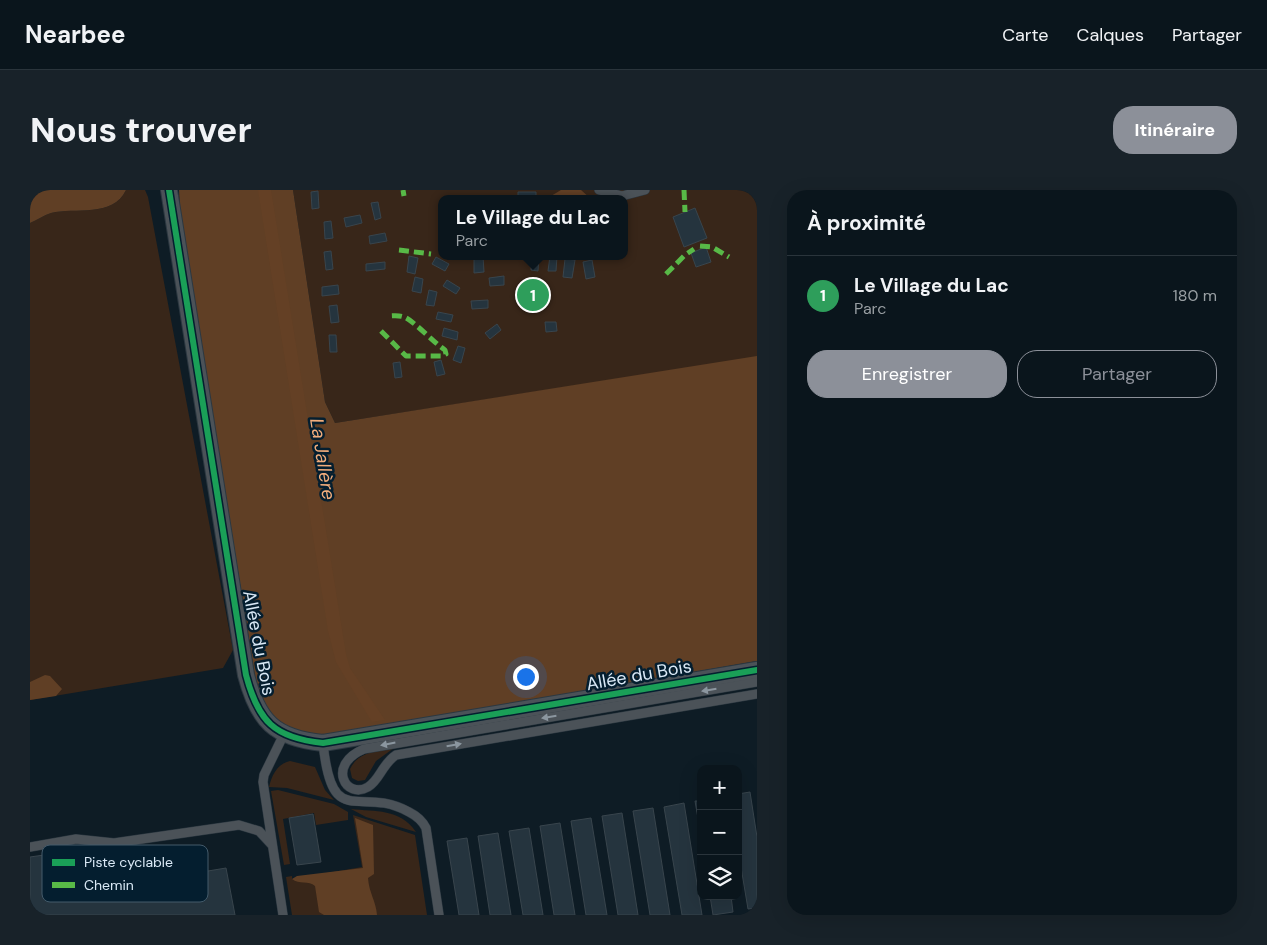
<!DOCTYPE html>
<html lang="fr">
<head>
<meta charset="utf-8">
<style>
	:root { --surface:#0a151c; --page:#182229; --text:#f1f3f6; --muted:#999fa3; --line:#2a343b; --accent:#8c9099 }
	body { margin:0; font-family:"DM Sans",sans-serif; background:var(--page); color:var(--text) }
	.controls { position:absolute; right:15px; bottom:15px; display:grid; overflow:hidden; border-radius:10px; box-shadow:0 5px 20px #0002 }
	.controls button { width:45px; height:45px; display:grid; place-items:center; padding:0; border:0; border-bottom:1px solid var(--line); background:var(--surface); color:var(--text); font:25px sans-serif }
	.you { position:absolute; left:495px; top:486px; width:18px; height:18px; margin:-12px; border:4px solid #fff; border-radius:50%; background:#1a73e8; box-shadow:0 0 0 8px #1a73e833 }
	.badge { display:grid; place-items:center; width:32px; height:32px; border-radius:50%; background:var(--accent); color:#fff; font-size:16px; font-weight:700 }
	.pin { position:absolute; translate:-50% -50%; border:2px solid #fff; box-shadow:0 1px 5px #0006 }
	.popup { position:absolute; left:408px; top:5px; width:190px; height:65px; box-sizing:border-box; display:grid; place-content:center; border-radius:10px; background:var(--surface); filter:drop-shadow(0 1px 4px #0005); font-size:16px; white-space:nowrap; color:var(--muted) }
	.popup b { font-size:19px; color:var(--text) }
	.popup::after { content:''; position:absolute; left:50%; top:100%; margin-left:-10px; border:10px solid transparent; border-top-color:var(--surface) }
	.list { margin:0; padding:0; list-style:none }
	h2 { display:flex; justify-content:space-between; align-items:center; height:65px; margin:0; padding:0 20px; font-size:21px }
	h2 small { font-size:16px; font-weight:400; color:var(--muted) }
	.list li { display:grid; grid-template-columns:32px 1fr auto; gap:15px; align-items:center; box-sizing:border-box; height:80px; padding:0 20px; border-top:1px solid var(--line) }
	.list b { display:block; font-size:19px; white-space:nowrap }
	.list p { margin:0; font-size:16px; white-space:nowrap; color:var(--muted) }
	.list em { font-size:16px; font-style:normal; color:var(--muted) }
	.actions { display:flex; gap:10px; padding:15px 20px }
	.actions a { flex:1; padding:11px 0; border:1px solid var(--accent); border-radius:20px; text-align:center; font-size:18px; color:var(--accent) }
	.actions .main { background:var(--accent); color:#fff }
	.icon { flex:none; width:28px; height:28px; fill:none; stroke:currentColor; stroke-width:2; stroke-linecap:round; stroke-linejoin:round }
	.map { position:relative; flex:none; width:727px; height:725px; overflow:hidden; border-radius:20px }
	header { display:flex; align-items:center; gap:30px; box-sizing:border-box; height:70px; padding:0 25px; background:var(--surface); border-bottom:1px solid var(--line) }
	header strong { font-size:24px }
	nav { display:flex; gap:28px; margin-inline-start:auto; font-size:18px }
	.intro { display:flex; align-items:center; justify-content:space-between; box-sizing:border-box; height:120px; padding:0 30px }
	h1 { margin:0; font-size:35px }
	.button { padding:12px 22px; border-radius:20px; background:var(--accent); color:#fff; font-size:18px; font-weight:700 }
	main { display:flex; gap:30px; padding:0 30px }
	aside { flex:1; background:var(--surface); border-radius:20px; box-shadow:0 5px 20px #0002 }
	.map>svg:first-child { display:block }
</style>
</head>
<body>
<header>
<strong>Nearbee</strong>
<nav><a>Carte</a><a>Calques</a><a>Partager</a></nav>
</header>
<div class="intro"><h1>Nous trouver</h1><a class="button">Itinéraire</a></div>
<main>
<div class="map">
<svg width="727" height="725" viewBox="0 0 727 725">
	<rect width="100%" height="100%" fill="#0e1c25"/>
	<path fill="#382619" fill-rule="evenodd" d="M96 0H115L118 7 203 460 193 478 0 510V33C7 30 14 25 21 23 45 17 83 28 96 0Z
		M263 0H727V167L305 233 295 212ZM412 9H594V66H412Z
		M364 558 346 571 335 590 328 591 322 588 320 579C328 562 348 560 364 558Z
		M260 571 285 577 295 600 304 610 257 598 239 597C242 585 247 574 260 571Z
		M248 600 304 614 318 622V630L286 635 284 623 253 629 260 674 254 675 241 601Z
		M321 619C345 622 370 618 386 642L336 627Z
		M323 625 385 645 397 725H262L256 687 262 686V689L332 677Z"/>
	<path fill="#603f25" d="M0 0H96C83 28 45 17 21 23 14 25 7 30 0 33Z
		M149 0H263L295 212 305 233 727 166V471L300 545C282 546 250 541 239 524 234 517 231 507 227 499L150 22Z
		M15 485 20 486 32 499 26 506 0 510V492Z
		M325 628 343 635 344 684 338 688C339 703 346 711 347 725H294L289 722 285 696C279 690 269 695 262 689L267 686 333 678Z"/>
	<path fill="#644025" d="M228 0H241L316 464 320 478 355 530 342 532 306 472 298 441Z
		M531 0H551L561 9H516Z"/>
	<path fill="#25343e" stroke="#39454d" d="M288 1 289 18 282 19 281 2Z
		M488 2H506V9H488Z
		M348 12 351 28 345 30 341 13Z
		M665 18 677 48 654 57 643 27Z
		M330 25 332 33 316 37 314 28Z
		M301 31 303 48 295 49 294 32Z
		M355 43 357 51 340 54 339 46Z
		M676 57 681 72 666 77 661 63Z
		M301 61 303 79 296 80 294 62Z
		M379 66 388 68 385 84 377 82Z
		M444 66H453L454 82 444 83Z
		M502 66H509L508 81 501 80Z
		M520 66H527L526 81H518Z
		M406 67 419 74 415 81 402 74Z
		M535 69 545 70 542 88 533 87Z
		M562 70 565 87 556 89 553 72Z
		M355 72V79L336 81V74Z
		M474 86V95L460 96 459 88Z
		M385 87 393 89 391 103 382 101Z
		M417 90 430 98 426 104 413 96Z
		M308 95 309 104 292 106V97Z
		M399 100 407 102 404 116 396 115Z
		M458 110V118L442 119 441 111Z
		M307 115 309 132 301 133 299 116Z
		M408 122 423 125 421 132 406 129Z
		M515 132H526L527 141 516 142Z
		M467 134 471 140 460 149 455 143Z
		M414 138 428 142 427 150 412 146Z
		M299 145H306L307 162H300Z
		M428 156 435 158 431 173 423 170Z
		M411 170 415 184 407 186 404 172Z
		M370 172 372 187 365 188 363 173Z
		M720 602 727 647V718L718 719 708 659V604Z
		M665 611H671V646Z
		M654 613 672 725H652L634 617Z
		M623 618 640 725H620L603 621Z
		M592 623 608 725H588L572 626Z
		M283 624 291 672 267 675 259 628Z
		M561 628 577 725H556L541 631Z
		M530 633 545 725H524L510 636Z
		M499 638 513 725H493L479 641Z
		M468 643 481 725H460L448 646Z
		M437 648 449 725H429L417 651Z
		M42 661 47 696 39 697 40 703 138 688 140 699 150 698 148 686 196 678 205 725H0V667Z
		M148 686 150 698 140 699 138 688Z
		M680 706H701L703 722 683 725Z"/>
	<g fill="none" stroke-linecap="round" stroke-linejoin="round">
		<g stroke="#2c3841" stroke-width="10">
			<path id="service" d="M569 0 592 6 615 0
				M727 492 334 559C296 575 316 610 338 597 350 590 352 574 366 565L727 504
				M293 553C302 643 329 594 379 622 387 626 392 630 396 638L409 725
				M0 657 46 649 84 653 209 635 229 641 242 655
				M253 725 233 592 234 585 254 544"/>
		</g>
		<g stroke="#2c3841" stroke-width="18">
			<path id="minor" d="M139 0 216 485C228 531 244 548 293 553L727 480"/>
		</g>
		<use href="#service" stroke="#4b5258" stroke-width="9"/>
		<use href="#minor" stroke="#4b5258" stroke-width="16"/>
		<path stroke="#58b947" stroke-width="5" stroke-dasharray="10 5" stroke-linecap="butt" d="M373 0 374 6
			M654 0 655 22
			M670 56 682 57 699 67
			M369 60 401 64
			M636 84 655 65 664 59
			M351 141 376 166H412L416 164 415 160C404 153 383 130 374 127 369 125 363 126 357 126"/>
		<g stroke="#041e2f" stroke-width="9">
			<path id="cycleway" d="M139 0 216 485C228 531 244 548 293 553L727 480"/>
		</g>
		<use href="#cycleway" stroke="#1a9f57" stroke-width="6"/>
	</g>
	<defs><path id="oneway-solid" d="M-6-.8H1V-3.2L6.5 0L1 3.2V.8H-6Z" transform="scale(1.25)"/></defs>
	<g fill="#8b969f">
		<use href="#oneway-solid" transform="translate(679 500) rotate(171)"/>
		<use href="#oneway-solid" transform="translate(519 527) rotate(171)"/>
		<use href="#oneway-solid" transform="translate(358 554) rotate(169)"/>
		<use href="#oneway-solid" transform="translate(424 555) rotate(-10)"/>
	</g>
	<g text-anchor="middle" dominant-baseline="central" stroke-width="5" stroke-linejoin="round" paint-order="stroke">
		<g font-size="18" fill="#dae9f6" stroke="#041e2f">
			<text transform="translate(229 453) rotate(79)">Allée du Bois</text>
			<text transform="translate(609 485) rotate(-10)">Allée du Bois</text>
		</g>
		<g font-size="19" font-style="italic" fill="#f1ad7c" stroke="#041e2f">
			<text transform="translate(293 269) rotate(81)">La Jallère</text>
		</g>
	</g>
	<rect x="12" y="655" width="166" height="57" rx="8" fill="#041e2f" stroke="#445b6b" stroke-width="1"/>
	<rect x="22" y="669" width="23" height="7" fill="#1a9f57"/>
	<rect x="22" y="692" width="23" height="6" fill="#58b947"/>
	<g font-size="14" fill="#dae9f6">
		<text x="54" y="677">Piste cyclable</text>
		<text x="54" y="700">Chemin</text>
	</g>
</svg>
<div class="controls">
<button>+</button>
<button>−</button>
<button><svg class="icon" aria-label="layers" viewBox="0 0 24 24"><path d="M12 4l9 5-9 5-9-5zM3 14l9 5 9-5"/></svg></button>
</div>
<div class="you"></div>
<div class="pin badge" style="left:503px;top:105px;background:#2e9e5b">1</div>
<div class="popup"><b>Le Village du Lac</b>Parc</div>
</div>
<aside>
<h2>À proximité<small></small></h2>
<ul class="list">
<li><span class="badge" style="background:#2e9e5b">1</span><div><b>Le Village du Lac</b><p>Parc</p></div><em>180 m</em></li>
</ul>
<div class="actions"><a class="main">Enregistrer</a><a>Partager</a></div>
</aside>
</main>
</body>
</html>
